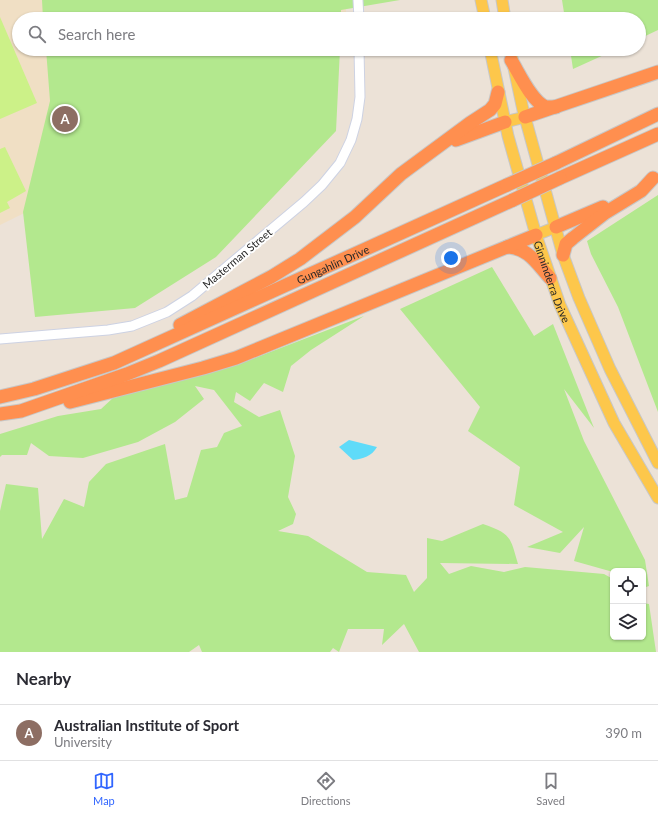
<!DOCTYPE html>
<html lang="en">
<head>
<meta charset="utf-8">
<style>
	:root { --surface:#fff; --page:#f7f7f7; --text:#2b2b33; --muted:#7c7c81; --line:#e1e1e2; --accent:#3166ff }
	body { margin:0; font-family:Lato,sans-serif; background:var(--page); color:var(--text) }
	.controls { position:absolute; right:12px; bottom:12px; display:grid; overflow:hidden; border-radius:6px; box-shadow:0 1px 3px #0004 }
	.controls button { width:36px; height:36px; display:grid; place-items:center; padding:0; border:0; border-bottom:1px solid var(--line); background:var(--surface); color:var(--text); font:20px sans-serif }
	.you { position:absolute; left:451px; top:258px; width:14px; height:14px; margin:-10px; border:3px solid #fff; border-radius:50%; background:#1a73e8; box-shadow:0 0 0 6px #1a73e833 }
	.badge { display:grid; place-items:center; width:26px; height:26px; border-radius:50%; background:var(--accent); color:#fff; font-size:13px; font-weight:700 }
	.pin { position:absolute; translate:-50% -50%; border:2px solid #fff; box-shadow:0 1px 4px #0006 }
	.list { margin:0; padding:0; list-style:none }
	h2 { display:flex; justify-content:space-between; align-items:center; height:52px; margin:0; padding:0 16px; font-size:17px }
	h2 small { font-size:13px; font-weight:400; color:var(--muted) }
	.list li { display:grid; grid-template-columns:26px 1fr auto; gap:12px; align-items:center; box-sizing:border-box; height:56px; padding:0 16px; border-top:1px solid var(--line) }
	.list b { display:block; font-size:15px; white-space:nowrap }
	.list p { margin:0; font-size:13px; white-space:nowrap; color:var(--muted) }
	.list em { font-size:13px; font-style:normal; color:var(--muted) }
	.icon { flex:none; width:22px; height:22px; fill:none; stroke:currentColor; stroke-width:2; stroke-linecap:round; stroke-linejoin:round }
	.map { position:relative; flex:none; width:658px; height:652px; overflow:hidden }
	.search { position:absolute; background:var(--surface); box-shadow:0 1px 3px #0004; left:12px; right:12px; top:12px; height:44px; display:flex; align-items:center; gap:10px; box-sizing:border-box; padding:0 14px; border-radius:22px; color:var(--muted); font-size:15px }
	.sheet { height:108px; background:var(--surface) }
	nav { display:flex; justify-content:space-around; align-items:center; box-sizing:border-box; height:56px; border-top:1px solid var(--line); background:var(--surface); font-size:11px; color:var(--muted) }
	nav a { display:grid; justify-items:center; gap:2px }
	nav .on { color:var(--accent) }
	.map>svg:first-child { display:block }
</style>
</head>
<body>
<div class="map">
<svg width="658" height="652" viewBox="0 0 658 652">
	<rect width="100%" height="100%" fill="#ece2d7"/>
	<path fill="#f0dfc4" d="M0 0H346V19H19V49H336L69 191 0 225Z"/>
	<path fill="#b3e88e" d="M42 0H400L341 10V19H43Z
		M562 0H658V30L639 39V19H565Z
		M46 49H340L336 131 216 257 135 308 35 317 23 212 50 101Z
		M570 49H617L573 69Z
		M658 195V412L618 307 591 254 587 241Z
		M492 267 534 336 553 324 594 428 564 389 584 441 645 560 649 586 643 588V571L613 572 574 561 584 527 560 553 527 547 563 532 514 505 520 467 468 431 480 407 400 309Z
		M364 316 311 350 291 366 283 392 264 383 250 401 236 392 234 402 259 417 280 410 295 456 288 497 296 514 293 524 278 531 308 536 367 572 406 575 414 592 427 578V538L442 541 483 524C511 534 510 536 518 564L440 563 449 574 471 566 504 572 525 567 604 574 613 579V637H643V603L649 604 656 652H419L404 624 382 645 384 629H348L339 652 333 648 330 652H202L199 645 189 652H0V511L6 484 38 488 42 539 64 499 84 507 89 482 106 464 165 444 175 500 187 497 201 450 217 447 224 433 242 426 214 390 195 386 204 399 175 422 138 442 83 458 49 456 31 443 27 455H2L0 457V434L58 416 101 409 114 397 234 366Z"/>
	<path fill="#ccf188" d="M0 17 37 103 0 119Z
		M5 147 26 191 7 202 10 208 0 213V149Z"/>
	<path fill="#5fdbf9" d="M349 440 377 447C372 456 363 459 353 460L339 447Z"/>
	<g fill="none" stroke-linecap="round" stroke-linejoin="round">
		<g stroke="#cdd2e3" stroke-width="11">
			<path id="minor" d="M358 0 359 19
				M0 339 108 330 132 326 167 312 192 296 304 202 322 185 340 163 351 140 357 119 360 97 359 49"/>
		</g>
		<g stroke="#c7c7c7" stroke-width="13">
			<g id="major">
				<path d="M481 0 485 19"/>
				<path d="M502 0 505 19"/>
				<path id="s1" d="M490 49 508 136 536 235 560 305 614 423 658 498"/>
				<path d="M510 49 523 110 563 255 579 298 610 369 658 463"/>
				<path d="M505 122 525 117"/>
				<path d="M536 235 556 227"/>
			</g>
		</g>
		<g stroke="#c7c7c7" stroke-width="15">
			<g id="highway">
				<path d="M511 60C519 73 532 102 546 107 549 107 553 107 556 107"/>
				<path d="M525 117 658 72"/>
				<path d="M456 140 505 122"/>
				<path d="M556 163 658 114"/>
				<path d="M560 178 658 134"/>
				<path d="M556 227 603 207"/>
				<path d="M507 247C529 248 537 264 550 278"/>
				<path d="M563 255 566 244 573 238 605 213 641 191 653 178"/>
				<path d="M180 325 271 277 300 259 355 217 401 174 470 123 490 110 495 104 498 92"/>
				<path id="s2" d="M0 397 34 389 114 363 507 185"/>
				<path d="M70 402 203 368 236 358 536 235"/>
				<path d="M0 414 21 411 127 374 159 361 513 200"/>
			</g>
		</g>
		<use href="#minor" stroke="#fff" stroke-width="9"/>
		<use href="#major" stroke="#fdc74b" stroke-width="11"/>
		<use href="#highway" stroke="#ff8f4f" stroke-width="13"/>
		<g stroke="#c7c7c7" stroke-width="15" stroke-linecap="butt">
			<path id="highway-bridge" d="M507 185 556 163
				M513 200 560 178"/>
		</g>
		<use href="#highway-bridge" stroke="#ff8f4f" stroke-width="13"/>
	</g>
	<g text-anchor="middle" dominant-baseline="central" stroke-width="4" stroke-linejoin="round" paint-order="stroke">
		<g font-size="11" fill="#282828" stroke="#fff">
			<text transform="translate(237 258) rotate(-40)">Masterman Street</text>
			<text stroke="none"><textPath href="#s2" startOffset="359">Gungahlin Drive</textPath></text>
			<text stroke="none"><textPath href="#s1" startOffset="241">Ginninderra Drive</textPath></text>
		</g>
	</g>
</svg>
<div class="controls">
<button><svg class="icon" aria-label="locate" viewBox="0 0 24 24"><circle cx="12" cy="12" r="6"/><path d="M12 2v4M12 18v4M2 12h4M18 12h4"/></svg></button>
<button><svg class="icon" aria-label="layers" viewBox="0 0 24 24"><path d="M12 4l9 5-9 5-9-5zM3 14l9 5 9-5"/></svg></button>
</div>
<div class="you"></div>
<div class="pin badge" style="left:65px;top:119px;background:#8d6e63">A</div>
<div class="search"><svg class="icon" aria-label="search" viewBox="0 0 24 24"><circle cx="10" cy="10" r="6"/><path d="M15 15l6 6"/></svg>Search here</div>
</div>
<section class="sheet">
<h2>Nearby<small></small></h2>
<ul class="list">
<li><span class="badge" style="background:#8d6e63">A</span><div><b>Australian Institute of Sport</b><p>University</p></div><em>390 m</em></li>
</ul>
</section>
<nav>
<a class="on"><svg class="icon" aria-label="map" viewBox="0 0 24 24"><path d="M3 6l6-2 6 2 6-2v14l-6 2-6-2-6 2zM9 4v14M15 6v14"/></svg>Map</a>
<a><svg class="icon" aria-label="directions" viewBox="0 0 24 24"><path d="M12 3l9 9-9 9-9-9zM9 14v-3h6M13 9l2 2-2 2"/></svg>Directions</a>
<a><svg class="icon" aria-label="saved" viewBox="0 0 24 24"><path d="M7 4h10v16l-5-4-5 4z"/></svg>Saved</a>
</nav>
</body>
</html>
